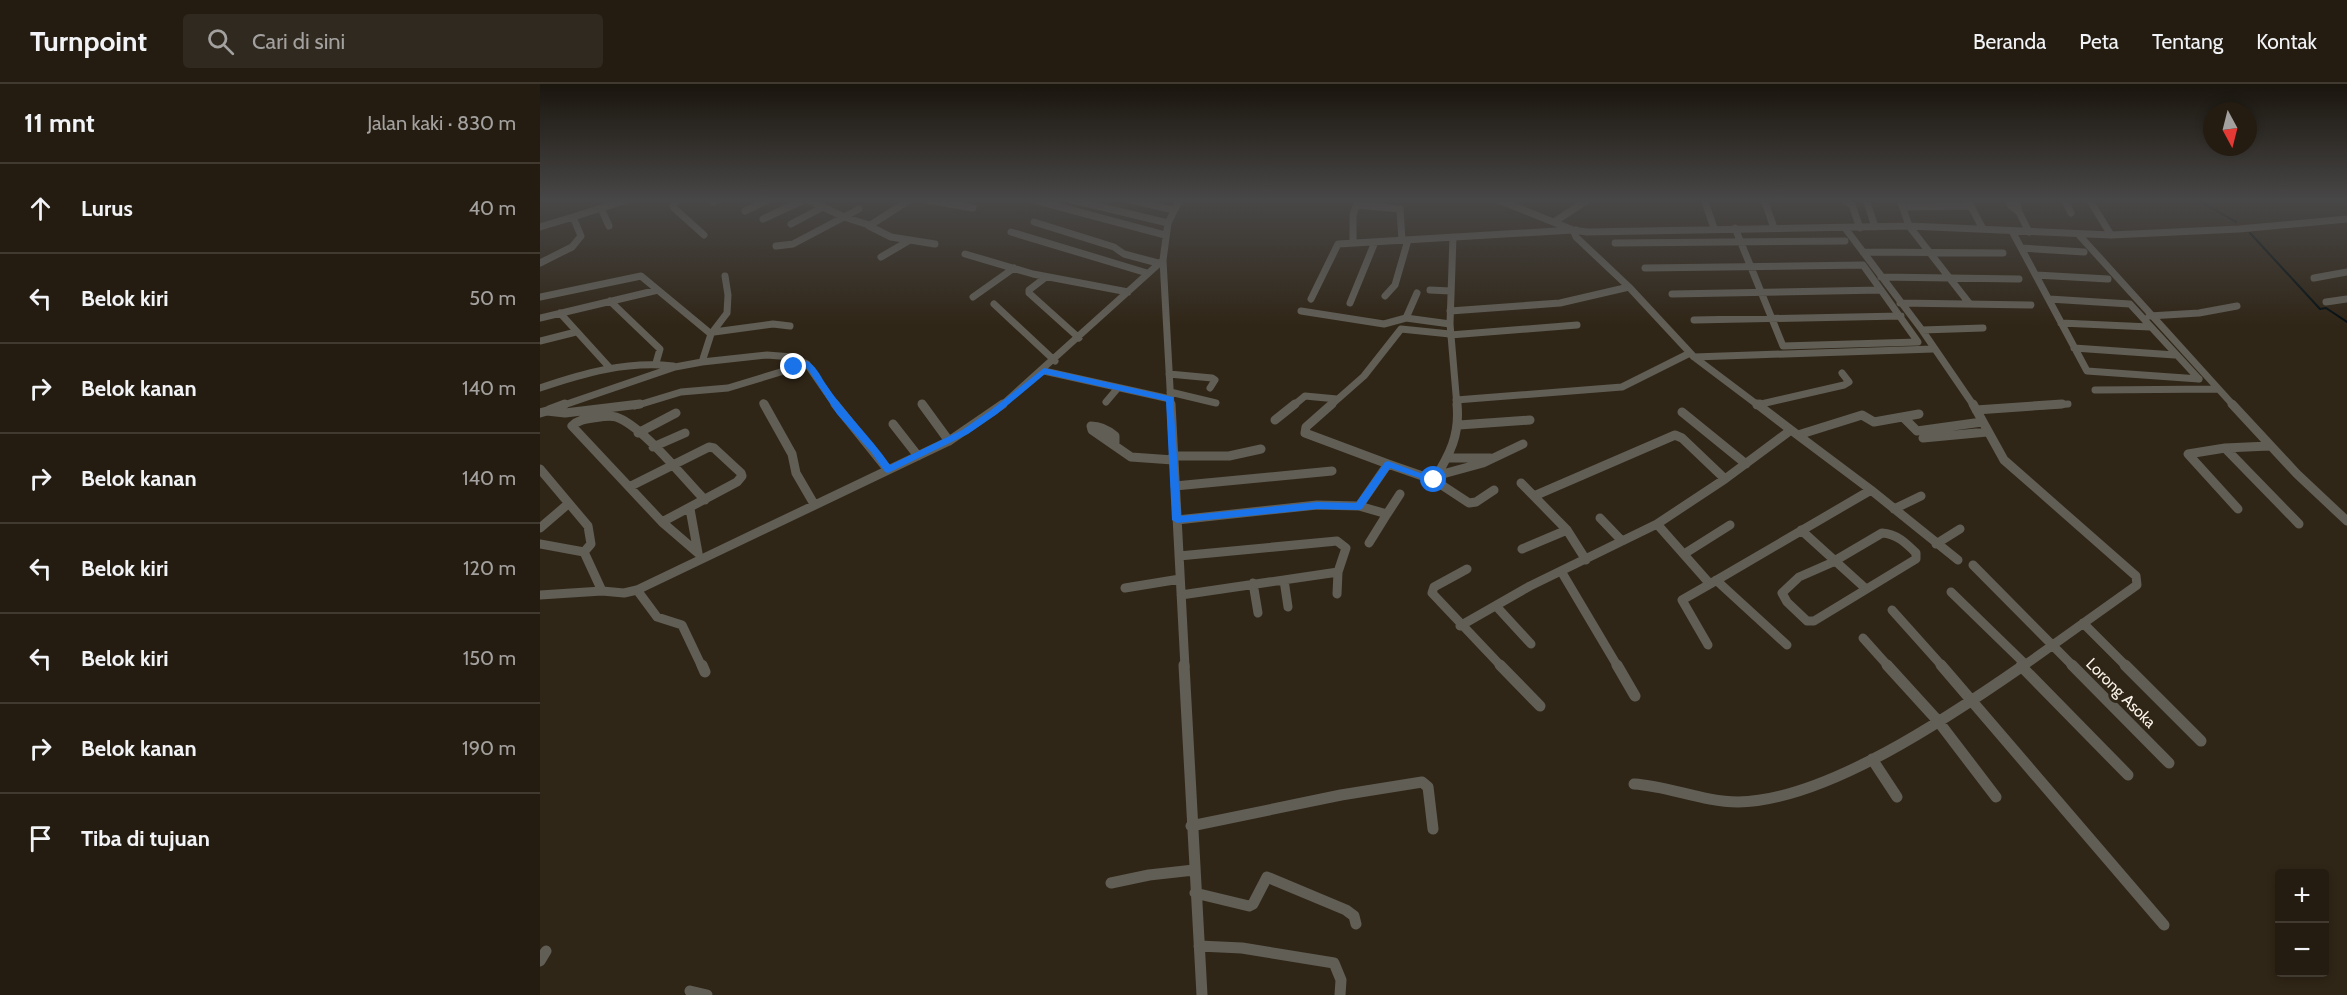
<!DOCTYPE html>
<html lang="id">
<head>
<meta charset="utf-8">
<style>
	:root { --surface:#241c11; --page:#30291f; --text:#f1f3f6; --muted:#a3a19f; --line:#413a31 }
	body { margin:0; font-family:Cabin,sans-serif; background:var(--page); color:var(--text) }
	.controls { position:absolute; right:18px; bottom:18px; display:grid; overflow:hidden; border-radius:6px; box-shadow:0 3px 9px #0003 }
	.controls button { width:54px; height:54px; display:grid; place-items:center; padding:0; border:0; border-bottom:2px solid var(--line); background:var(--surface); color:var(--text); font:30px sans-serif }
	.compass { position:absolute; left:1663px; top:18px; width:54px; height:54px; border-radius:50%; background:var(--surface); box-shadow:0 3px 9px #0003; rotate:173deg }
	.stop { position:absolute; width:18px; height:18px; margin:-14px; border:4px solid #1a73e8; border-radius:50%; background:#fff }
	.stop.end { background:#1a73e8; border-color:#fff; box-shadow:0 2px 6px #0008 }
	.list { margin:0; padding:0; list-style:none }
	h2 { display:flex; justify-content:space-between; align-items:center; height:78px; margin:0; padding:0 24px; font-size:26px }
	h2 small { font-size:20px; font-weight:400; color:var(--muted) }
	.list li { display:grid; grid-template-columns:39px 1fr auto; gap:18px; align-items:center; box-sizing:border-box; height:90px; padding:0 24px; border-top:2px solid var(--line) }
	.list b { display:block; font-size:22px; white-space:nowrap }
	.list em { font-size:20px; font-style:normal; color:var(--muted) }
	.icon { flex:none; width:33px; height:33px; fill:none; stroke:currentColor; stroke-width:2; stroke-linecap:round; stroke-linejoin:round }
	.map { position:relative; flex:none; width:1807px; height:911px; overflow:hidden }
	header { display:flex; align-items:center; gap:36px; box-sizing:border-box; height:84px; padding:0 30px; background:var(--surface); border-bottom:2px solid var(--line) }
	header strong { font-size:28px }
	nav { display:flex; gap:33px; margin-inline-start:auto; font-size:21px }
	.search { width:420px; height:54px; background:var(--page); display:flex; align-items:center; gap:15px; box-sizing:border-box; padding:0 21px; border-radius:6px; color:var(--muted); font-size:22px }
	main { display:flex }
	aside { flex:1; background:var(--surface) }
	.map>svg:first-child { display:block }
</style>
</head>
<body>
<header>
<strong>Turnpoint</strong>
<div class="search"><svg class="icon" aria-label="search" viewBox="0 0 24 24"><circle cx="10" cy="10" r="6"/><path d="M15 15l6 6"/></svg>Cari di sini</div>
<nav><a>Beranda</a><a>Peta</a><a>Tentang</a><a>Kontak</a></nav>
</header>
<main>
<aside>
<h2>11 mnt<small>Jalan kaki · 830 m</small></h2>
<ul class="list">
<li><svg class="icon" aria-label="ahead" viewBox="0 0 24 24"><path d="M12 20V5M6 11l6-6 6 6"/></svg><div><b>Lurus</b></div><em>40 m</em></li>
<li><svg class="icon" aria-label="left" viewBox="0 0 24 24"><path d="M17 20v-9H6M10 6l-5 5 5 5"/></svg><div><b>Belok kiri</b></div><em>50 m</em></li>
<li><svg class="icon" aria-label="right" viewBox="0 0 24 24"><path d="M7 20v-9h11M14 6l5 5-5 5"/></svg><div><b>Belok kanan</b></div><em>140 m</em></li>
<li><svg class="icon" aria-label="right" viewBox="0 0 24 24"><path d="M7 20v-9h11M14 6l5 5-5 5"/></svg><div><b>Belok kanan</b></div><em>140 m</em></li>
<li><svg class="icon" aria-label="left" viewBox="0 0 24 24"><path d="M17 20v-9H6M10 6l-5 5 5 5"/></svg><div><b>Belok kiri</b></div><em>120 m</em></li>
<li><svg class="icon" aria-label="left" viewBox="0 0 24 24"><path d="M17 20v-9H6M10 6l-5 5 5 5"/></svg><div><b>Belok kiri</b></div><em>150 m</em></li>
<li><svg class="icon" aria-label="right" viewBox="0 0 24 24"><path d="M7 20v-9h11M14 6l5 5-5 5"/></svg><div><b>Belok kanan</b></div><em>190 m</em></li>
<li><svg class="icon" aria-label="arrive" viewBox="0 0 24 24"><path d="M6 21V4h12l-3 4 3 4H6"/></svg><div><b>Tiba di tujuan</b></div></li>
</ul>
</aside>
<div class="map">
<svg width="1807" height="911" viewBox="0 0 1807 911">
	<rect width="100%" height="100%" fill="#302617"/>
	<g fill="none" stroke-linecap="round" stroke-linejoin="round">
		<path stroke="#040f13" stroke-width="2" d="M1573 115H1586
			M1656 115 1696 138
			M1710 149 1780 225 1786 224 1807 238"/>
		<path stroke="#615e56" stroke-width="7" d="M138 115 133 121 134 124 164 151
			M371 115 329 142 351 153 395 160
			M381 115 433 124
			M490 115 625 151
			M528 115 628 139
			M587 115 633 126
			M956 115 1033 146 1047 148 1369 142 1571 151 1699 145 1807 135
			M1164 115 1174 144
			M1224 115 1234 144
			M1326 115 1335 143
			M1360 115 1369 142 1429 219
			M1427 115 1443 145
			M1468 115 1471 122 1479 128
			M1476 115 1479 128 1489 148
			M1524 115 1531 129
			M1549 115 1571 151
			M1304 116 1312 121 1320 144
			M173 118 180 115
			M817 121 860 125 862 156
			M1363 123 1431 122
			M61 124 69 142
			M205 127 230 115
			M33 133 90 115
			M223 135 266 115 304 133 319 125
			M494 138 574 163 584 170 618 179
			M1014 138 1049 115
			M251 140 283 123
			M0 143 33 133 41 152 32 163 0 179
			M1195 144 1243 262 1378 258 1341 206
			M1305 144 1382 246 1434 322
			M1036 146 1034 148 1036 153 1089 203 1154 273 1219 322
			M1472 147 1547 287 1659 295
			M471 148 607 189
			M1539 151 1694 322
			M913 153 910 240 917 322
			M813 159V131L818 117
			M1075 159 1305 157
			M236 162 253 160 304 133 329 141
			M1482 164 1544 168
			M1323 168 1463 169
			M425 170 493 190 588 208
			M341 173 370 156
			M1105 184 1323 181 1341 206 1132 210
			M1496 191 1568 195
			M506 193 489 206V209L539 254
			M1341 193 1479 195
			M1774 194 1807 188
			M890 206 911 207
			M877 209 866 234 910 240
			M845 212 855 201 868 156
			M0 213 101 192 171 250
			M433 213 474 184
			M771 215 798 160 1033 146
			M1509 215 1590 220 1659 295
			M70 217 120 265 116 279
			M1786 218 1807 215
			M810 219 835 158
			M1360 219 1491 221
			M454 220 515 277
			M761 227 844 240 866 234
			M910 227 1020 219 1089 203
			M20 229 69 283
			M1609 232 1659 229 1697 222
			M0 234 118 206
			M1154 236 1361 232
			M1521 239 1610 243
			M1382 246 1443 244
			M174 248 233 240 250 242
			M910 251 1037 241
			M0 257 36 248
			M1534 264 1635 271
			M1154 273 1393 265
			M162 278 171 250 187 229 188 211 185 192
			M504 287 630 315
			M629 290 672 294 675 296 670 304
			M0 304C44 289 86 277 133 282
			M1555 306 1678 305
			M630 308 676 319
			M916 316 1082 303 1150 269
			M566 318 577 305
			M223 319 225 322
			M382 320 383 322
			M1217 321 1304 301 1309 298 1302 289
			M21 322 135 283 162 278 227 271 252 273 267 280
			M95 322 141 308 188 304 267 280 296 322
			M461 322 623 176
			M631 322 623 176 628 139 640 115
			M753 322 765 312 797 315
			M790 322 824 292 861 245 910 250
			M1499 322 1528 320"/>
		<path stroke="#615e56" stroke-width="9" d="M224 320 252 370 256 389 274 420
			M295 320 348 386
			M382 320 409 357
			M631 320 645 583
			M917 320C920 351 910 370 894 396L929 419 936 418 954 406
			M1433 320 1464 376 1596 492 1597 501 1482 583
			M1692 320 1757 390 1807 437
			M1217 321 1220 320
			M9 326 25 320
			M1436 326 1522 320
			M1142 328 1206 380
			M0 329 7 327 25 329 100 320
			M1363 333 1377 347 1442 338
			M735 336 755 320
			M353 340 378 372
			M919 341 990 336
			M98 349 136 329
			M1258 351 1322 331 1334 338 1379 330
			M1383 354 1447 348
			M575 361V352C568 346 561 342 551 342L552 346 591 373 633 376
			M113 363 145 349
			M1685 364 1759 440
			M633 372H689L721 365
			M907 374H950
			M848 380 894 396
			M0 385 48 442 51 460 44 468
			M899 391 943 379 983 360
			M981 399 1027 446 1046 476
			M635 402 792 387
			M89 403 169 363 174 364 201 389 202 392 197 398 122 438
			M1331 406 1418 476
			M994 412 1135 351 1142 354 1185 395
			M819 422 847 430 860 410
			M150 425 158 469
			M1354 425 1381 412
			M1698 425 1648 370 1685 364 1729 362
			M1060 434 1082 457
			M637 436 777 421 819 422 848 380 765 349 766 343 792 320
			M1117 440 1170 500 1331 406 1251 346
			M0 444 28 420
			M1261 446 1325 504
			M1342 449C1357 450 1366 459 1376 469V475L1274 537H1267L1247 518 1242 509 1259 493 1291 479Z
			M829 459 847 430
			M0 460 44 468 62 507
			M1396 460 1420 445
			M982 465 1027 446
			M158 469 122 438 32 342C38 336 45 335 53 334 60 333 69 331 76 333 103 342 144 395 165 416
			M1144 470 1190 441
			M639 472 797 457 806 464 798 488 797 510
			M1433 481 1534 583
			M927 485 894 503 892 509 962 583
			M1021 487 1078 583
			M744 496 748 523
			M1176 496 1247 561
			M713 499 718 529
			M585 504 640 495
			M97 506 117 533 142 541 162 583
			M1411 508 1484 579
			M0 511 62 507 84 509 97 506 409 357 463 320
			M641 511 798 488
			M956 522 991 560
			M1352 526 1403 583
			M1543 539 1587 583
			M920 542 990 502 1117 440 1185 395 1251 346 1217 320
			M1323 554 1349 583
			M1168 561 1142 516 1170 500"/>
		<path stroke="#615e56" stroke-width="11" d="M162 581 165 588
			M644 581 662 911
			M960 581 1000 622
			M1077 581 1095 612
			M1347 581 1398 637 1456 713
			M1401 581 1624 841
			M1532 581 1629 679
			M1585 581 1661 657
			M1481 582 1588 691
			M1332 675 1357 713
			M1094 700C1129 702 1163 718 1198 718 1286 717 1412 631 1484 581
			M651 742 801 711 882 698 888 703 893 745
			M571 799 609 791 654 786
			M655 809 709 822 713 820 727 793 806 826 814 832 816 840
			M659 862 702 864 794 879 801 896 800 911
			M0 877 6 867
			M150 907 167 911"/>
	</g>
	<linearGradient id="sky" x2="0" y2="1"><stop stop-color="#1a150d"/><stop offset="0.48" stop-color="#484747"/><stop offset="1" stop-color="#484747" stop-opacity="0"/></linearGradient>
	<rect width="1807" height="242" fill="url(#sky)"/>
	<path fill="#1a73e8" d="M267 277C275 281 280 291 285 299 304 328 330 352 350 381L422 346 451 326 504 284 633 313 641 432 777 418 816 419 845 378 848 377 899 396 894 399 850 384 822 425 819 426 777 425 637 439 632 436 626 317 505 290 457 330 428 350 348 389 345 388 331 368 297 330 269 287 265 283 254 286 250 283Z"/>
	<g text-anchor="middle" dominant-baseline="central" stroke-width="6" stroke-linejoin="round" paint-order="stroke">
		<g font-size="16" fill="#faf3e9" stroke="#302617">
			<text transform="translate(1581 609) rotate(45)">Lorong Asoka</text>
		</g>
	</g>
</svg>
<div class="controls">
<button>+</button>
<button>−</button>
</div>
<svg class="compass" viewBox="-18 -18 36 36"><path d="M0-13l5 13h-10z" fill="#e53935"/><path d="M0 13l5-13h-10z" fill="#a3a19f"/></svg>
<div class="stop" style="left:894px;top:396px"></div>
<div class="stop end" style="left:254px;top:283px"></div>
</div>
</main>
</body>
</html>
